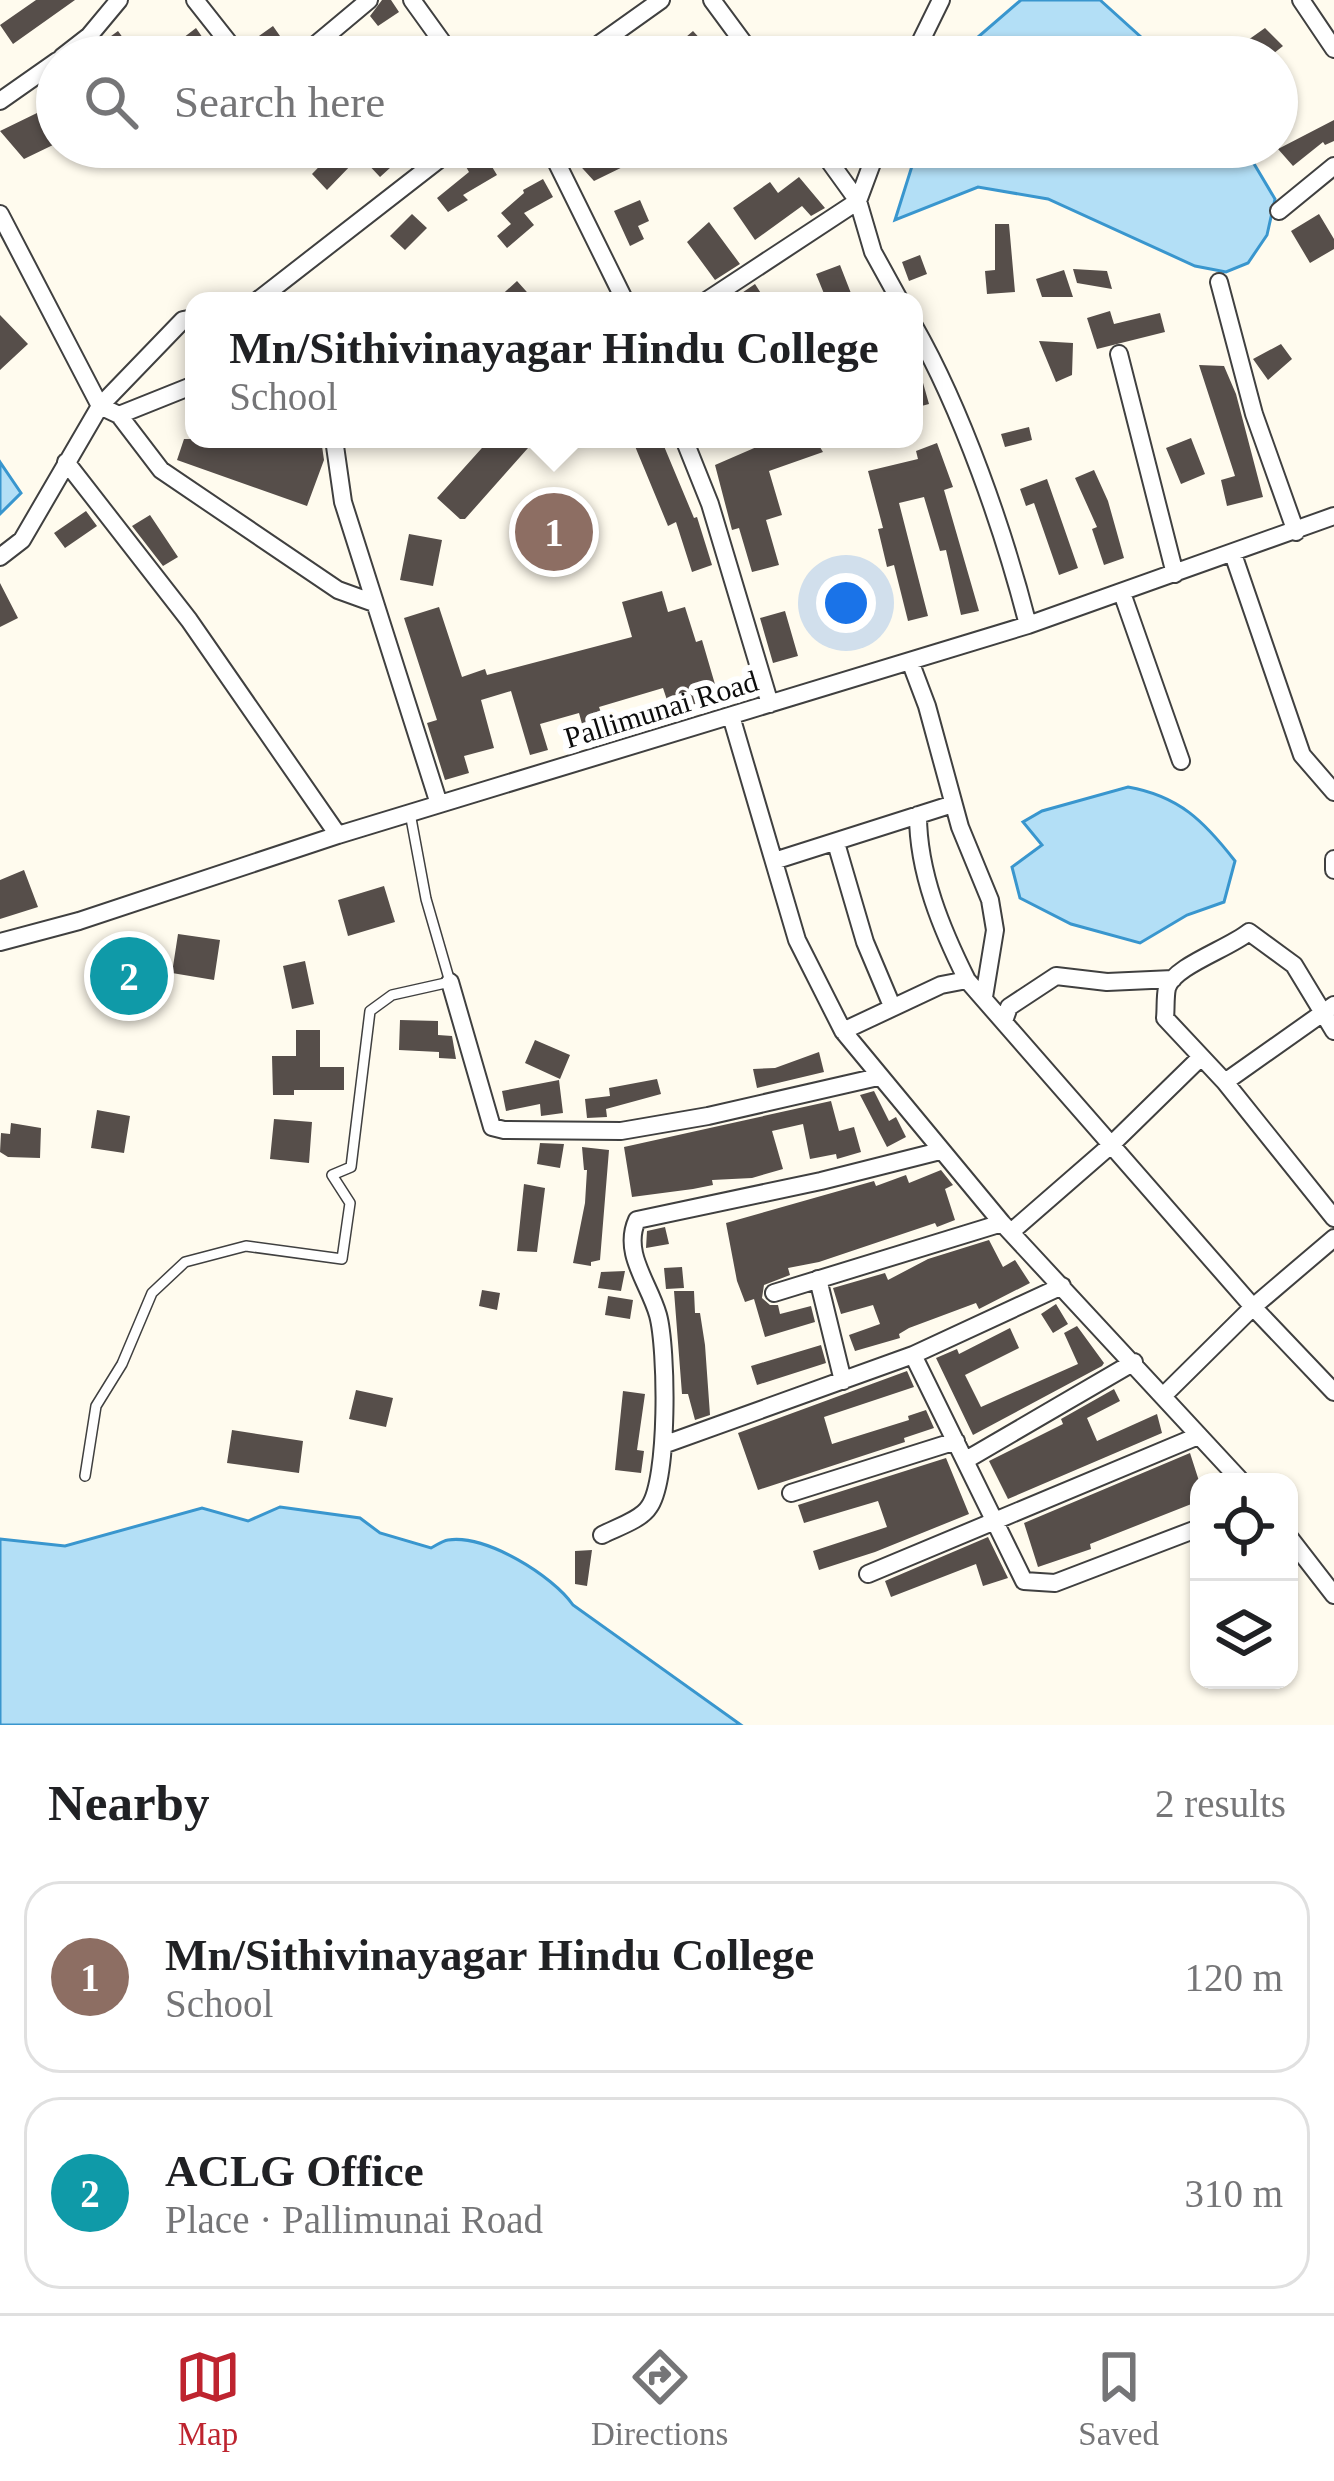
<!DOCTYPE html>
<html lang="en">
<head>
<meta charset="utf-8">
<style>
	:root { --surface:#fff; --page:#f2f2f2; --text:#202124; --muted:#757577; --line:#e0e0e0; --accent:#be242f }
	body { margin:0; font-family:Georgia,serif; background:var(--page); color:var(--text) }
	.controls { position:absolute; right:36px; bottom:36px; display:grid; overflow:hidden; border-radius:24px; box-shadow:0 3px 9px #0004 }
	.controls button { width:108px; height:108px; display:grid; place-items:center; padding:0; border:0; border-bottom:3px solid var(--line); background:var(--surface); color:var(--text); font:60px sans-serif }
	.you { position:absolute; left:846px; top:603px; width:42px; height:42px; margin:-30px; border:9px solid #fff; border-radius:50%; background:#1a73e8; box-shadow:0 0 0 18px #1a73e833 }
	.badge { display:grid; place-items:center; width:78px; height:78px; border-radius:50%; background:var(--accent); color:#fff; font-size:39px; font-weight:700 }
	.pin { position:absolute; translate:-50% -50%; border:6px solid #fff; box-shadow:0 3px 12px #0006 }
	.popup { position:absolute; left:185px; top:292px; width:738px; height:156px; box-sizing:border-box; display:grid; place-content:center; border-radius:24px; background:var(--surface); filter:drop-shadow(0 3px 9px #0005); font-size:39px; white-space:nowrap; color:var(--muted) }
	.popup b { font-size:45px; color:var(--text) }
	.popup::after { content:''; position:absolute; left:50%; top:100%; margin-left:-24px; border:24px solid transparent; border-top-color:var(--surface) }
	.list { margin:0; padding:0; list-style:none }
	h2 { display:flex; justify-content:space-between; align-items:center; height:156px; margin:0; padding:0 48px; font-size:51px }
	h2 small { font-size:39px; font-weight:400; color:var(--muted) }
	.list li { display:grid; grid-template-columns:78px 1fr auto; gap:36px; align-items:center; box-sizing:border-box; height:192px; margin:0 24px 24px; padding:0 24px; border:3px solid var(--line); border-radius:36px }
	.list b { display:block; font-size:45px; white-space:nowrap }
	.list p { margin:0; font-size:39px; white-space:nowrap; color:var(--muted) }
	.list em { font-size:39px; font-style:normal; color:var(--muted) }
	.icon { flex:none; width:66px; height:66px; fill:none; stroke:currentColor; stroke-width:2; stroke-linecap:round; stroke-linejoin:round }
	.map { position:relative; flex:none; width:1334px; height:1725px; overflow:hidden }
	.search { position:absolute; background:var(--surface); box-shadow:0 3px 9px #0004; left:36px; right:36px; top:36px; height:132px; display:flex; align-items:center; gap:30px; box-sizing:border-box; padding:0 42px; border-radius:66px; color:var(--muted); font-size:45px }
	.sheet { height:588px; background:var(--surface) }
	nav { display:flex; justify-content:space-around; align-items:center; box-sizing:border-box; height:168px; border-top:3px solid var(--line); background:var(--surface); font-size:33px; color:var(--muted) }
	nav a { display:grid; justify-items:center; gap:6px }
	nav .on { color:var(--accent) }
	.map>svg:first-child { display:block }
</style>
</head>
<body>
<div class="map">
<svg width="1334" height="1725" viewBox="0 0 1334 1725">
	<rect width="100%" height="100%" fill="#fffbee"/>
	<path fill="#b3dff6" stroke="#3996ce" stroke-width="3" d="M1021 0H1100L1163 57H965L978 37Z
		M918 147H1244L1275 199 1267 235 1248 263 1226 272 1195 266 1048 199 978 187 895 220Z
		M0 462 21 493 0 514Z
		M1128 787C1179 796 1204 821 1235 861L1224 902 1187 915 1140 943 1071 924 1020 898 1012 867 1042 845 1023 822 1042 811Z
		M280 1507 360 1518 380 1533 431 1548C437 1545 442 1541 448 1540 486 1534 553 1576 573 1605L741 1725H0V1539L65 1546 202 1508 248 1521Z"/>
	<path fill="#564e4a" d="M36 0H75L13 44 0 25Z
		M382 0H391L399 12 378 26 370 16Z
		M273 26 287 46 264 57 252 41Z
		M196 28 207 44 194 53 183 38Z
		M1265 28 1283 46 1269 57H1224Z
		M118 31 137 57H109L100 44Z
		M693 31 705 44 690 57H679L672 49Z
		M640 39 643 43 648 40 658 57H623Z
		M37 113 53 145 24 159 0 131Z
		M1334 120V141L1325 145 1323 142 1293 166 1278 149Z
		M338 147 354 162 327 190 312 174Z
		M378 147H391L401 158 380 177 364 160Z
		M480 147 497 175 463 195 468 200 448 212 437 198 469 172 461 158Z
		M591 147H625L635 161 594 181 573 158Z
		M799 177 825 208 811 216 802 206 755 240 733 208 770 182 778 193Z
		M543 179 553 197 524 213 534 225 507 248 497 236 511 224 501 213 524 193 523 190Z
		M640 200 649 221 638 226 644 239 630 246 614 211Z
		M412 214 427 228 405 250 390 236Z
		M1319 214 1334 239V249L1310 263 1291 231Z
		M709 222 740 264 715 280 687 242Z
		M995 224H1009L1015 292 987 294 985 271 995 270Z
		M920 255 927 274 909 281 902 262Z
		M840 265 854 301H827L816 274Z
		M1073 269 1107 271 1112 289 1077 283Z
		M1064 270 1073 297H1042L1036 279Z
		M517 281 535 301H495Z
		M755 284 766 301H730Z
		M1110 311 1114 324 1160 313 1165 332 1097 349 1087 318Z
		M0 315 28 344 0 370Z
		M1039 341 1073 343 1072 375 1056 382Z
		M1281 344 1292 359 1268 380 1253 359Z
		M918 365 929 404 914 408V366Z
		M1199 365 1224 366 1236 394 1263 497 1227 506 1221 480 1235 476Z
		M1029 427 1032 440 1005 447 1001 434Z
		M1191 438 1205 474 1181 484 1166 448Z
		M184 439H321L324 460 307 506 177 460Z
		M490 439H536L465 519H460L437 498Z
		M632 439H661L694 518 697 517 712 565 692 572 676 522 668 526Z
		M775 439H815L823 452 769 471 782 515 766 520 779 565 752 572 739 528 732 530 715 465Z
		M937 443 953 487 944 490 979 611 961 615 946 550 940 551 924 497 899 503 928 616 908 621 894 565 887 567 878 529 883 528 868 471 918 459 916 451Z
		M1094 470 1108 501 1124 558 1104 565 1092 529 1097 527 1075 478Z
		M1047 479 1078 568 1059 575 1034 503 1026 506 1020 489Z
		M86 511 97 526 65 548 54 533Z
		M150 515 178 557 163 566 132 526Z
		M409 534 442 540 433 586 400 580Z
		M0 583 18 618 0 627Z
		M662 591 668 612 685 607 696 642 702 640 719 698 671 712 663 688 599 707 603 718 582 724 579 713 540 724 548 750 530 755 511 691 481 700 494 748 464 756 469 773 445 780 427 723 437 720 404 618 439 607 462 677 485 669 487 675 632 637 622 602Z
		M785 611 798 656 773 663 760 618Z
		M24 870 38 907 0 919V880Z
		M384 886 395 922 348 936 338 900Z
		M178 934 220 940 214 980 172 973Z
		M144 955 147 995 113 997 110 957Z
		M305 961 314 1004 292 1009 283 966Z
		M400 1020 438 1021V1035L452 1036 456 1059 439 1058V1052L399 1050Z
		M296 1030H320V1067H344V1090H294V1095H273L272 1056H296Z
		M535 1040 570 1055 560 1079 525 1063Z
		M819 1052 824 1072 757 1088 753 1069 775 1068Z
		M657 1079 661 1094 606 1109 607 1117 587 1118 585 1099 610 1096 609 1088Z
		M559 1080 563 1113 541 1116 540 1104 506 1111 502 1091Z
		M874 1091 889 1121 896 1117 906 1137 887 1147 860 1095Z
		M831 1101 839 1131 854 1127 861 1152 837 1159 836 1154 810 1159 803 1124 772 1131 783 1169 752 1178 712 1180 713 1185 693 1189 632 1197 624 1147Z
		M97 1110 130 1116 124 1153 91 1148Z
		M274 1119 312 1122 309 1163 270 1159Z
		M11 1123 41 1128 40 1158 8 1157 0 1152 1 1133 10 1134Z
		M540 1143 564 1144 560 1168 537 1164Z
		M582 1147 609 1150 600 1260 591 1262V1266L573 1263 585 1203 587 1170H584Z
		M941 1170 953 1185 945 1189 955 1220 937 1227 935 1223 819 1262 788 1268 790 1275 764 1285 762 1298 770 1305H778L780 1314 811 1306 815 1322 765 1337 754 1299 745 1302 737 1281 726 1223 874 1181 876 1186 906 1175 909 1183Z
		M524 1184 545 1188 537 1252 517 1251Z
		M665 1227 669 1244 646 1248 647 1231Z
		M989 1240 1003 1267 1015 1260 1030 1283 979 1309 976 1303 909 1328 899 1334 900 1338 855 1351 849 1335 880 1324 873 1305 841 1314 833 1288 885 1273 888 1280 928 1259Z
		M682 1267 684 1288 666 1289 664 1268Z
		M625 1271 621 1291 598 1288 601 1272Z
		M482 1290 500 1293 497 1310 479 1306Z
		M674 1291H694L695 1313H700L705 1345 710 1415 695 1420 688 1394H682Z
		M608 1296 633 1300 630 1319 605 1315Z
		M1056 1304 1068 1324 1053 1333 1041 1314Z
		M1077 1326 1104 1363 1102 1366 973 1435 936 1358 957 1349 959 1354 1010 1328 1019 1348 965 1375 981 1407 1078 1364 1064 1333Z
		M821 1345 826 1363 757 1385 751 1366Z
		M907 1371 914 1387 824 1417 832 1444 909 1420 908 1416 926 1410 934 1428 904 1438 905 1442 758 1490 738 1433Z
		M1114 1389 1120 1401 1087 1418 1097 1441 1157 1414 1162 1433 1008 1499 989 1461 1063 1424 1061 1419Z
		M356 1390 393 1398 386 1427 349 1419Z
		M623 1391 645 1394 637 1450 644 1451 641 1473 615 1470Z
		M232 1430 303 1441 299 1473 227 1463Z
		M1190 1453 1199 1481V1501L1090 1544 1091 1549 1038 1567 1024 1523Z
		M946 1458 969 1514 875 1552 819 1570 813 1551 887 1527 878 1501 804 1523 798 1505Z
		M988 1537 1008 1578 983 1586 976 1564 891 1597 885 1581Z
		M592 1550 587 1586 575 1584V1551Z"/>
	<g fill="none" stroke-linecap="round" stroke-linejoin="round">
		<g stroke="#404040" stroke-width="12">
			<path id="service" d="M85 1476 96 1406 122 1364 152 1293 185 1262 246 1246 342 1259 350 1203 332 1175 351 1167 370 1011 392 995 450 982 426 899 410 813"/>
		</g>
		<g stroke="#404040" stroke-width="20">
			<path id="minor" d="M195 0 240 57
				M412 0 453 57
				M712 0 754 57
				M1301 0 1334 49
				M62 57 89 36 119 0
				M301 57 369 0
				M581 57 661 0
				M913 57 941 0
				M0 101 57 61
				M549 147 625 301
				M819 147 858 201 873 252 900 301
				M1279 211 1334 166
				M0 214 100 406 119 415 194 385
				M1219 282 1254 414 1296 532
				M257 301 455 147
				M706 301 858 201 878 147
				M914 326C962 410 1004 531 1028 625
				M1119 354 1175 574
				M119 415 161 470 338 590 374 603
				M334 439 343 502 439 804
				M684 439 710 504 770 704
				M66 462 189 620 338 835
				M1233 554 1302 755 1334 792
				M0 557 22 540 100 406 183 320 194 318
				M1122 593 1181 761
				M910 661 927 706 960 827 990 900 995 930 984 997
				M731 716 797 940 843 1031 1002 1223 1242 1482
				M918 815C918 873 942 930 967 980
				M836 843 865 942 892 1006
				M1334 859V870
				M774 861 953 804
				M0 942 79 921 338 835 1028 625 1334 516
				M450 982 492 1127 504 1130 621 1131 708 1116 878 1077
				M1004 1021 1009 1007 1056 976 1107 982 1173 979
				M843 1031 941 985 967 980 1253 1307 1334 1392
				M1334 1031 1294 965 1249 932C1228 949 1174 966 1167 988 1165 997 1166 1009 1165 1018L1225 1082 1334 1218
				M1225 1082 1334 1005
				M1011 1232 1111 1145 1201 1057
				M818 1279 843 1381
				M774 1293 1002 1223
				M913 1355 1024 1581 1055 1583 1199 1528
				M1164 1395 1253 1307 1334 1238
				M663 1445 913 1355 1062 1286
				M966 1460 1134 1362
				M791 1493 956 1441
				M602 1535C615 1528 641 1520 649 1507 669 1480 667 1348 658 1315 649 1283 622 1253 637 1220L821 1181 940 1151
				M1289 1537 1334 1595
				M868 1574 1198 1436"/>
		</g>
		<use href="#service" stroke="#fff" stroke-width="9"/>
		<use href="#minor" stroke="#fff" stroke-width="16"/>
	</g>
	<g text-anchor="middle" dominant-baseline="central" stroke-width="12" stroke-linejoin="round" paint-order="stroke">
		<g font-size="30" fill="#0d0d0d" stroke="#fff">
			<text transform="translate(661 709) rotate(-17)">Pallimunai Road</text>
		</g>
	</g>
</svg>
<div class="controls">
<button><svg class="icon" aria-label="locate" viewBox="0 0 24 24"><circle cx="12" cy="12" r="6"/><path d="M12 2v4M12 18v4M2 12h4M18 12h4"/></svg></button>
<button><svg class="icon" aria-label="layers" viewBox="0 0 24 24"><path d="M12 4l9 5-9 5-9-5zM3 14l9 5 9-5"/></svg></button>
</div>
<div class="you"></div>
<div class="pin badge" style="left:554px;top:532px;background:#8d6e63">1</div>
<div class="popup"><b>Mn/Sithivinayagar Hindu College</b>School</div>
<div class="pin badge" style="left:129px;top:976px;background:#0f9aa8">2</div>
<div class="search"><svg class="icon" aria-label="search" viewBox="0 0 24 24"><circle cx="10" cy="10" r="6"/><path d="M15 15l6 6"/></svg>Search here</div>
</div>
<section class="sheet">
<h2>Nearby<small>2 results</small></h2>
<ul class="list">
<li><span class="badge" style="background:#8d6e63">1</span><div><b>Mn/Sithivinayagar Hindu College</b><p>School</p></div><em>120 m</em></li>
<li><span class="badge" style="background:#0f9aa8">2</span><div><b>ACLG Office</b><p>Place · Pallimunai Road</p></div><em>310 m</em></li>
</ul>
</section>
<nav>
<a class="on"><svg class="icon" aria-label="map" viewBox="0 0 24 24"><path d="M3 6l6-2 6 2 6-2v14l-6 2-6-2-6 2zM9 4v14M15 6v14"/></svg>Map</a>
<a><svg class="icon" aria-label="directions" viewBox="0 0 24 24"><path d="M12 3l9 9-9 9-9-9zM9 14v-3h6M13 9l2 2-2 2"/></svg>Directions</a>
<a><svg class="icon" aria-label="saved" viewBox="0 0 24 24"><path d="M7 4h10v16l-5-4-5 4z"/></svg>Saved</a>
</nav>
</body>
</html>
